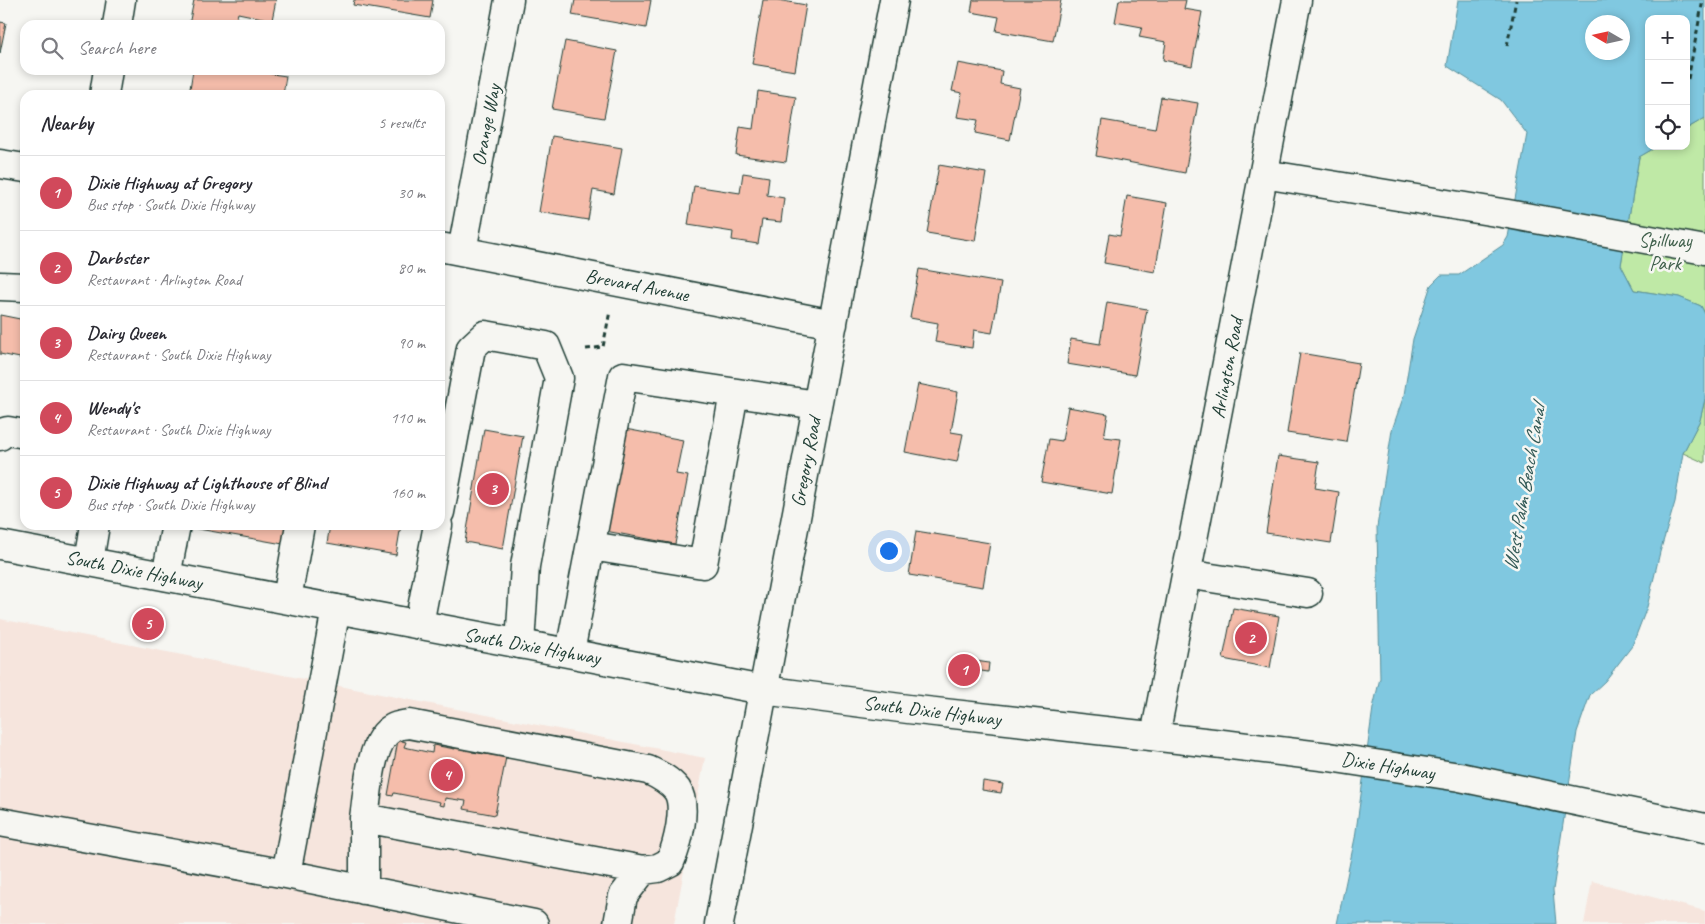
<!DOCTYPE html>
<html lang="en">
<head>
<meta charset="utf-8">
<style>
	:root { --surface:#fff; --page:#f2f2f3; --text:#2b2b33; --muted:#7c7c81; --line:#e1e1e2; --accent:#d1495b }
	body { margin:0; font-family:Caveat,sans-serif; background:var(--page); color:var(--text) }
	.controls { position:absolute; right:15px; top:15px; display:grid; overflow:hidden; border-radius:10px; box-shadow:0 2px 8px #0003 }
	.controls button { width:45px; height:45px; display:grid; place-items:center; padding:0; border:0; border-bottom:1px solid var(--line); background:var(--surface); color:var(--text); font:25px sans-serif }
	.compass { position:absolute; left:1585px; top:15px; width:45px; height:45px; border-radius:50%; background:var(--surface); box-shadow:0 2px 8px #0003; rotate:279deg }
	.you { position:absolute; left:888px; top:550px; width:18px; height:18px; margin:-12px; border:4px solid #fff; border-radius:50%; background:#1a73e8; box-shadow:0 0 0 8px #1a73e833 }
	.badge { display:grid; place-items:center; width:32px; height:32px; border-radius:50%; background:var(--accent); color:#fff; font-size:16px; font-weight:700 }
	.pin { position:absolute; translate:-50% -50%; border:2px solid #fff; box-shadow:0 1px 5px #0006 }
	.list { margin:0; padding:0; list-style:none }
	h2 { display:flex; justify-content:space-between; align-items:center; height:65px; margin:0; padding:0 20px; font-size:21px }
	h2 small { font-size:16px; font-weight:400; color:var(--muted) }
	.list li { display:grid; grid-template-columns:32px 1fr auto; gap:15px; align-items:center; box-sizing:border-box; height:75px; padding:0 20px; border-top:1px solid var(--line) }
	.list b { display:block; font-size:19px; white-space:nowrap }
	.list p { margin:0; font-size:16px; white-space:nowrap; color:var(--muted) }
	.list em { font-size:16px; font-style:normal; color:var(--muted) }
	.icon { flex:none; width:28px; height:28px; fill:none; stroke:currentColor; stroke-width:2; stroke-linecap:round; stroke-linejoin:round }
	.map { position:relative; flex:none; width:1705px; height:924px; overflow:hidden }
	.search { position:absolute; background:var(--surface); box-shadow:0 2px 8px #0003; left:20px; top:20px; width:425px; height:55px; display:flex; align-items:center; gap:12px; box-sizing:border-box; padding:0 18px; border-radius:15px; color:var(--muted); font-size:19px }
	.panel { position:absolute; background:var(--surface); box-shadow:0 2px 8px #0003; left:20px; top:90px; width:425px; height:440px; border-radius:15px }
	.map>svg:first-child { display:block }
</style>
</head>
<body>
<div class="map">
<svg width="1705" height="924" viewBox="0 0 1705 924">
	<rect width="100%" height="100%" fill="#f6f6f2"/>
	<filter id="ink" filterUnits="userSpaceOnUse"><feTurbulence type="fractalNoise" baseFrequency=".02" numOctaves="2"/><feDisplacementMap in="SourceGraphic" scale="10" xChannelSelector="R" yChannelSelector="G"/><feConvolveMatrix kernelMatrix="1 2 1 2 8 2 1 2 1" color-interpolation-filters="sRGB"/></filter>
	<g filter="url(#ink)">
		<path fill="#f6e5dd" d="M0 619 705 758 674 924H0Z
			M1592 881 1705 911V924H1584Z"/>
		<path fill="#bfe9a6" stroke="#6f936d" d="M1705 118V314L1701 306 1679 297 1634 290 1621 265 1639 157 1658 146H1686V129Z
			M1705 399V463L1683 453 1700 420Z"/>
		<path fill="#80c8e0" stroke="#59909b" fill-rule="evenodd" d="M1458 0H1705V118L1686 129V19H1649V146H1658L1639 157 1621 265 1634 290 1679 297 1701 306 1705 314V399L1700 420 1683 453 1675 502 1660 552 1647 607 1632 646 1605 681 1590 695 1577 732 1553 890 1556 924H1337L1355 838 1373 708 1380 678 1377 527 1392 430 1404 395 1413 339 1431 285 1441 275H1459L1503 245 1508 237 1527 134 1501 100 1447 66ZM1592 22H1622V52H1592Z"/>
		<path fill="#f5bdab" stroke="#1f3d34" d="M194 0H276L272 20 238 13 235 25H189Z
			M354 0H433L430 18 353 5Z
			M575 0H651L646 28 572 15Z
			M763 0H777L806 5 795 71 752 64Z
			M973 0H1061L1053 41 996 31 999 17 971 12Z
			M1119 0H1186L1184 9 1202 12 1192 66 1163 60 1166 42 1139 37 1142 27 1115 22Z
			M0 22 6 23 0 53Z
			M565 41 617 51 604 118 552 109Z
			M958 63 1002 71 1000 84 1020 88 1010 140 975 133 978 120 957 117 962 93 952 91Z
			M193 70H245L286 76 283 95H189Z
			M758 91 796 97 786 162 736 155 740 127 753 129Z
			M1161 97 1198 103 1185 173 1096 156 1102 120 1155 129Z
			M552 136 622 148 614 194 593 190 588 220 539 212Z
			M939 165 986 173 975 241 927 233Z
			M743 173 769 177 767 195 784 198 781 222 762 220 758 244 732 240 733 232 688 225 694 186 740 193Z
			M1127 196 1167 203 1155 272 1104 263 1109 234 1120 236Z
			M919 269 1001 283 992 333 974 330 972 348 935 342 938 323 910 318Z
			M1107 302 1147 309 1135 375 1067 364 1071 339 1100 344Z
			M0 315 25 320V359L0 354Z
			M1300 353 1359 363 1346 442 1287 433Z
			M918 384 958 392 951 432 963 434 957 462 905 452Z
			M1068 407 1108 414 1104 437 1121 439 1112 494 1041 482 1049 439 1062 441Z
			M620 428 683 440 676 474 688 476 675 544 600 530Z
			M484 429 523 436 503 549 465 542Z
			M1278 456 1319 462 1315 488 1339 492 1331 543 1266 533Z
			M194 525H287L283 544 193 528Z
			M330 525H401L396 555 327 543Z
			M916 531 990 543 983 587 909 575Z
			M1233 608 1279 616 1270 668 1223 659Z
			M969 660 989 663 988 672 968 669Z
			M398 740 406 742 404 747 432 753 433 745 455 749 456 743 473 746 472 752 492 755 493 750 503 752 502 757H506L495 815 464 809 466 801 445 798 444 806 439 805 440 802 394 793 393 796 388 795Z
			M983 781 1003 784 1001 793 982 790Z"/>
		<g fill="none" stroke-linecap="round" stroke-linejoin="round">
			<g stroke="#1f3d34" stroke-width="31">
				<path id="minor" d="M117 25 121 0
					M104 95 108 70
					M0 164 25 168
					M1264 174 1508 214 1705 250
					M440 247 833 324
					M462 251 509 0
					M0 286 25 287
					M0 436 1 433 8 431 25 434
					M440 512 471 348 485 335 546 346 559 378 525 566 520 644
					M591 546 703 564 734 393
					M89 561 95 525
					M1186 574 1308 593
					M166 576 176 525
					M287 599 300 525
					M419 624 438 525
					M570 652 623 376 817 405
					M1155 736 1297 0
					M364 818C368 794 369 740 393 728 398 725 404 725 409 724L648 770C659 775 669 780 677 790 688 807 677 846 670 862L658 868 643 870
					M0 822 286 874 534 924
					M286 874 336 609
					M364 890V818L643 870 623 896 618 924
					M719 924 894 0"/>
			</g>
			<g stroke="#1f3d34" stroke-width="31">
				<path id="major" d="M0 545 763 690 908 709 1231 745 1329 757 1460 777 1705 828"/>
			</g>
			<path stroke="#1f3d34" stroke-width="3" stroke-dasharray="5 4" stroke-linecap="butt" d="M1507 46 1516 0
				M1688 79 1703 0
				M586 349 603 347 610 311"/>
			<use href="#minor" stroke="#f6f6f2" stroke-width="28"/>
			<use href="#major" stroke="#f6f6f2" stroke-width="28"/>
		</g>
	</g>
	<g text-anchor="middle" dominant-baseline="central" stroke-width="5" stroke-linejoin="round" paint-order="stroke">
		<g font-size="20" fill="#1f3d34" stroke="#f6f6f2">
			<text transform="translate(486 125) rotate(-79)">Orange Way</text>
			<text transform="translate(637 285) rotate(11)">Brevard Avenue</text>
			<text transform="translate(1227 368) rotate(-79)">Arlington Road</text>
			<text transform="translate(806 462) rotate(-79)">Gregory Road</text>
			<text transform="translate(134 570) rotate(11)">South Dixie Highway</text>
			<text transform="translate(532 646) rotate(10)">South Dixie Highway</text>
			<text transform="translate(932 711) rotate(7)">South Dixie Highway</text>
			<text transform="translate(1388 766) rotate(9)">Dixie Highway</text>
		</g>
		<g font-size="20" fill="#3f5f4b" stroke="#f6f6f2">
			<text x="1665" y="240">Spillway<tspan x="1665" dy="23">Park</tspan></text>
		</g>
		<g font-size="21" font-style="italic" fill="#325956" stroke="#f6f6f2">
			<text transform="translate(1524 488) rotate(-80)">West Palm Beach Canal</text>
		</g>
	</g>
</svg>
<div class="controls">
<button>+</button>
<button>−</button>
<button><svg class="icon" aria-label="locate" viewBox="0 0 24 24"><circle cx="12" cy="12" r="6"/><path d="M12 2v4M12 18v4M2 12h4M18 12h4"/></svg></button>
</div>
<svg class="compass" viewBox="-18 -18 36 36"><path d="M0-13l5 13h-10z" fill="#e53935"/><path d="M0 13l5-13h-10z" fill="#7c7c81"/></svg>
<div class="you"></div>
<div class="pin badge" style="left:964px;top:670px">1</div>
<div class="pin badge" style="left:1251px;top:638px">2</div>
<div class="pin badge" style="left:493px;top:489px">3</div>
<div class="pin badge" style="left:447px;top:775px">4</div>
<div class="pin badge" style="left:148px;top:624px">5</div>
<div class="search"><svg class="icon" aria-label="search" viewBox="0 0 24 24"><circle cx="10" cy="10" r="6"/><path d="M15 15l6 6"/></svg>Search here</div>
<section class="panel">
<h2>Nearby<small>5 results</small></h2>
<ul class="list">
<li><span class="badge">1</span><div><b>Dixie Highway at Gregory</b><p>Bus stop · South Dixie Highway</p></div><em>30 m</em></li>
<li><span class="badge">2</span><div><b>Darbster</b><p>Restaurant · Arlington Road</p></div><em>80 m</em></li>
<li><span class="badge">3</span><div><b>Dairy Queen</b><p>Restaurant · South Dixie Highway</p></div><em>90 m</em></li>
<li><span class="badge">4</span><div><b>Wendy's</b><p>Restaurant · South Dixie Highway</p></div><em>110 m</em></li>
<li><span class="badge">5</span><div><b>Dixie Highway at Lighthouse of Blind</b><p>Bus stop · South Dixie Highway</p></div><em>160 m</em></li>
</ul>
</section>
</div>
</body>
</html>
